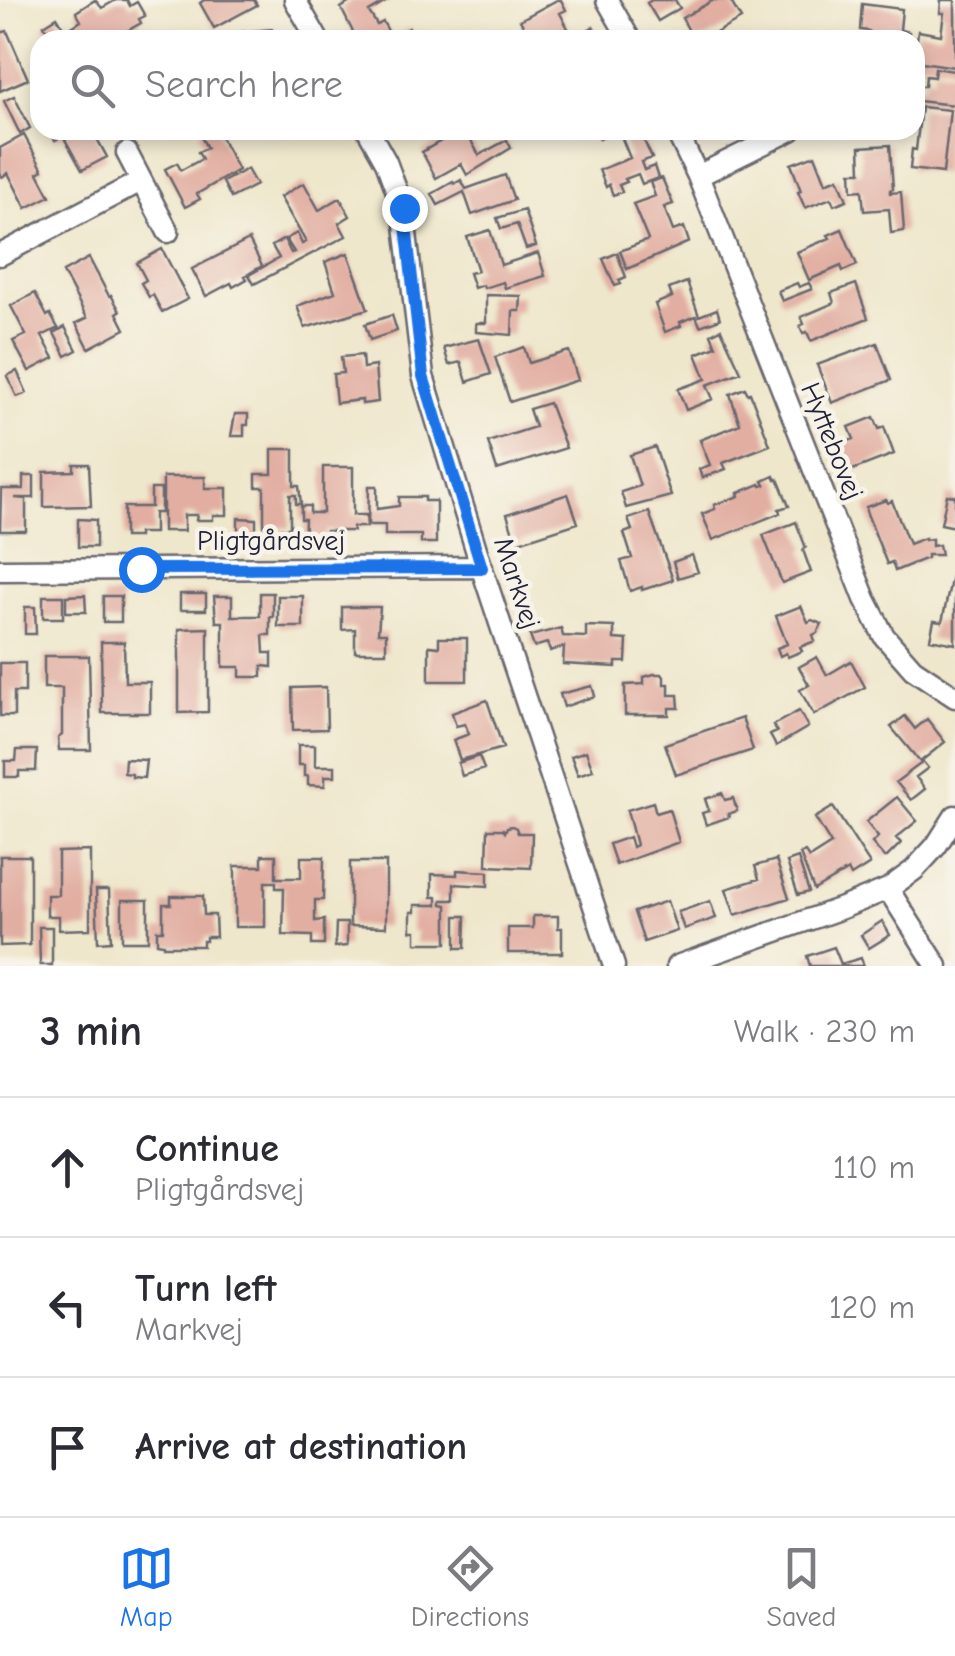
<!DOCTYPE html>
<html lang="en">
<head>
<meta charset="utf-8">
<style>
	:root { --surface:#fff; --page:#f2f2f3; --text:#2b2b33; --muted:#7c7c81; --line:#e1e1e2; --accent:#1a73e8 }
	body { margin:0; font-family:"Comic Neue",sans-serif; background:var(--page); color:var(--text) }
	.stop { position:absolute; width:30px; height:30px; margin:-22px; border:8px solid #1a73e8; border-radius:50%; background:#fff }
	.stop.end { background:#1a73e8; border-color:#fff; box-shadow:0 2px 10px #0008 }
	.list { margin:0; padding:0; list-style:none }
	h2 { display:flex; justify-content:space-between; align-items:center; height:130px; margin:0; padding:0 40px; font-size:42px }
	h2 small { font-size:32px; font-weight:400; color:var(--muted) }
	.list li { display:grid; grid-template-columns:65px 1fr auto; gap:30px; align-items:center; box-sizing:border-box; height:140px; padding:0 40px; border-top:2px solid var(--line) }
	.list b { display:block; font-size:38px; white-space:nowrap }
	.list p { margin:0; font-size:32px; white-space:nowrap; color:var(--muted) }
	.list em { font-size:32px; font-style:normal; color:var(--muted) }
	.icon { flex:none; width:55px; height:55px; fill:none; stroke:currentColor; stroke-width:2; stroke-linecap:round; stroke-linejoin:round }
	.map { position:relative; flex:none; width:955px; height:966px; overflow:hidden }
	.search { position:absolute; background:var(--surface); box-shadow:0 5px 15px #0003; left:30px; right:30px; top:30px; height:110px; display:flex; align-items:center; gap:25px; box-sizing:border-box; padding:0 35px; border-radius:30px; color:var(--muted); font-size:38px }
	.sheet { height:550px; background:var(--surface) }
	nav { display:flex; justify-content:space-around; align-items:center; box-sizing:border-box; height:140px; border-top:2px solid var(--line); background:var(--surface); font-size:28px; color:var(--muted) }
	nav a { display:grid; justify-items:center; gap:5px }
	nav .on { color:var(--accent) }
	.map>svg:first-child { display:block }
</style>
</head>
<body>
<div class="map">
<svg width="955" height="966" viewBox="0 0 955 966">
	<rect width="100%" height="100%" fill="#f7f3e8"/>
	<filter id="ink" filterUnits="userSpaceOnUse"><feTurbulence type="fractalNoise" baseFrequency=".01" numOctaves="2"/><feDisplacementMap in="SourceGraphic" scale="20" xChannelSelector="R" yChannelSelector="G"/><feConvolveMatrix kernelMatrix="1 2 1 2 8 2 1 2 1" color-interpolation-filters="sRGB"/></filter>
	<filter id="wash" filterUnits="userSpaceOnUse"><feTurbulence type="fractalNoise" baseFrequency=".0048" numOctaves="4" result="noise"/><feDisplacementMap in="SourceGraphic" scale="40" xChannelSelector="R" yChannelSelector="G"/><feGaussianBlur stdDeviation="2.25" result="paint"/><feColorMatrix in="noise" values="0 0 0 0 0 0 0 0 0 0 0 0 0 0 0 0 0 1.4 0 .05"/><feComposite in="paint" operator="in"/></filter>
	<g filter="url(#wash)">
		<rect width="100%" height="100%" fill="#efe7cc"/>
		<g id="blocks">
			<path fill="#e2aea2" d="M95 0 102 8 116 0H127L130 6 137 2 145 16 139 19 141 23 111 40H72L67 30 81 21 76 12Z
				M204 0H254L257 5 214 28 200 3Z
				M349 0H389L369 12 377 25 383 22 392 38 409 28 412 33 421 31 427 40H357L341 8 350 2Z
				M557 0H561L566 10 560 13 573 38 593 27 599 37 594 40H531L520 20Z
				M652 0H675L680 8 658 21 647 3Z
				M714 0H730L741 19 703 40H694L682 18Z
				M941 0H955V67L915 61 918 31 941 35 944 13H940Z
				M862 4 902 9 900 30 909 32 908 40H868L869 31 860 30Z
				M57 17 69 37 65 40H48L45 35 49 32 44 25Z
				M272 29 273 40H241L240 32Z
				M7 31 28 79 0 91V33Z
				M935 68 954 71 955 105 917 101 919 86H925L926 76 934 77Z
				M14 96 30 128 20 134 4 101Z
				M921 107 950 110 943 173 910 169 912 149 916 150Z
				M50 130H97L99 133 95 135 107 157 82 170 63 136 55 140Z
				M205 130H217L238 170 197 194 200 199 185 207 165 169 177 163 181 170 202 159 198 152 207 148 199 133Z
				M460 130H465L479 155 507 140 511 148 467 175 461 164 436 178 422 152Z
				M596 130H639L652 158 641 162 644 170 654 166 658 178 642 184 638 174 625 179 627 182 619 185 622 192 613 195 609 185 606 187 599 170 630 158 619 131 599 139Z
				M24 135 43 170 38 173 50 196 26 208 8 173 2 177 0 173V148Z
				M890 145 893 189 890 190V193L901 192 904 231 891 233 889 209 864 211 862 190 852 191 851 172H861L860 147Z
				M815 155 826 183 838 178 847 200 834 205 831 198 805 208 798 192 801 191 791 164Z
				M247 169 256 185 231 198 223 182Z
				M505 175 514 200 472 215 464 192 438 205 432 194 453 182 454 184 461 180 466 189Z
				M662 178 673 204 664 207 673 231 684 227 689 242 627 269 620 251 648 240 633 204 655 196 650 182Z
				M304 183 319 210 340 198 350 216 339 223 346 236 254 284 249 275 279 258 272 246 284 239 291 253 294 252 286 239 297 233 302 244 306 242 280 197Z
				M524 210 536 246 526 249 517 224 501 229 497 218Z
				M842 229 857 265 843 271 841 266 809 280 797 252 830 238 828 235Z
				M490 230 501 265 538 253 545 276 505 288 503 282 484 288 483 285 474 288 469 273 478 271 467 237Z
				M249 240 262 266 245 276 247 279 233 287 231 283 206 296 192 269Z
				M162 249 188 299 162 312 153 295 149 297 141 283 146 280 137 263Z
				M348 253 368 309 305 328 297 306 335 292 325 262Z
				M617 253 626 277 619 280 621 284 615 286 603 259Z
				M89 258 109 296 111 295 120 311 117 313 125 329 89 348 76 323 87 318 63 272Z
				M687 282 699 316 717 309 720 319 700 326 696 316 680 322 681 326 665 332 655 304 672 297 669 289Z
				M797 283 799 287 809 283 812 289 782 301 778 291Z
				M856 284 868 318 811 341 807 332 803 333 800 326 804 324 801 317 834 303 831 293Z
				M35 293 47 316 50 314 58 328 42 336 54 358 29 371 13 341 26 335 11 306Z
				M486 295 521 296 520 311H513L512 335 476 332V323H486Z
				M392 315 397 331 370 340 365 324Z
				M65 327 77 350 66 356 54 333Z
				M721 329 741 372 707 385 713 399 686 410 678 389 706 379 696 354 716 346 711 334Z
				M479 339 491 374 467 382 461 362 449 365 444 348Z
				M877 343 891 380 832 403 817 365Z
				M524 347 529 363 569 351 578 380 510 402 495 357Z
				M362 355 363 368 375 366 378 402 362 404V400L336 403 333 374 343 373 341 357Z
				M17 371 27 393 17 397 7 376Z
				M745 388 748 394 750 393 770 445 723 463 726 469 702 478 699 469 710 465 700 440 740 424 730 394Z
				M549 403 566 448 497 470 488 442 535 427 529 409Z
				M235 414H248V425H244V436H231Z
				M874 417 879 429 884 427 894 454 850 471 840 444 854 439 849 427Z
				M655 447 671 496 626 508 621 492 640 486 630 455Z
				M272 449H294V486H299L301 504H296V495H290V528H264V487H256V474H272Z
				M74 464H89L91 506 44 507V472L74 471Z
				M323 467H353V515H366L367 527H353V531H326V546H304L305 519H301V506H310V513H323Z
				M23 476H34V498H15L26 499V531H0L1 489H23Z
				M774 476 776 480 778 479 789 506 779 509 780 513 713 540 702 514 715 509 714 505 739 496 738 493 760 484 761 486 765 485 763 481Z
				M163 477H205V488H227V515H213V520H196L197 515H184V531H163Z
				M369 486H377V509L399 506V497H425V501H436V543H421V535H385V525H368Z
				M151 489H161V513H154V533H138V537H124V507H151Z
				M568 494 578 523 516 543 507 514Z
				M947 495 955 496V527L941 524Z
				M886 500 888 503 892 501 909 544 925 538V540L932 539V546L939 545 941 555H927V558L895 571 892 562 887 564 866 511V507Z
				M649 512 673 580 642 590V587L630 591 621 561 632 558 624 533 632 530 628 519Z
				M238 518 256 519V546H238Z
				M78 519 96 520V547H78Z
				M796 522 806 548 803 550 811 572 782 583 763 535Z
				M692 555 698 572 678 578 673 562Z
				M953 571H955V644L930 639 934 621 942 622Z
				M260 593H273V617H270V635H263L264 653H272V667L262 666V677H240V667H223V622H216L214 596H232V616H260Z
				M180 594H206V610H180Z
				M85 595 86 612H66V596Z
				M43 596H63V618H43Z
				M103 596H121V622H103Z
				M278 596H303V627H278Z
				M801 606 808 622 812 620 822 624 817 633 813 635 815 641 800 647 802 651 788 657 786 653 780 656 777 648 787 644 776 616Z
				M25 607H35L36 634H25Z
				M342 607H380L378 633H386V652H355V629L342 630Z
				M586 626 614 627V639L627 640 626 662H616V667L563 664 564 647 550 651 547 643 534 647 530 636 561 628 563 636 586 637Z
				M208 628V712L179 713V629Z
				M439 638H467V681H429V646L439 647Z
				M101 642H124L125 682H150V713H102Z
				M44 656H89L91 750H59L58 738 62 735V688H44Z
				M817 657 827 675 851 661 865 687 814 715 800 690 809 685 799 667Z
				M0 663H25V692H14V716H0Z
				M654 674H662L664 677V684H669V695H678L679 708H669V715H625V685L644 684V677Z
				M592 686 595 696 564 707 560 694Z
				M326 687 327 729 293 730 292 688Z
				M487 700 503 748 460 760 453 740 469 734 465 724 456 726 452 713Z
				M799 711 808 727 776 746 770 735 777 732 773 725Z
				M905 716 915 729 927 719 945 742 920 762 891 727Z
				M742 718 753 750 676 775 665 744Z
				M298 745H315V766H335V776H325V786L308 785V776H304V765H298Z
				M17 750H37L36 771H19V777H5V761H16Z
				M586 751 593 770 578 775 571 756Z
				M479 756 484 769 462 776 458 763Z
				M125 759 146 760 144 778 132 777V774L124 773Z
				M923 762 928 768 916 777 925 789 911 800 896 782Z
				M722 793 725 800 733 798 737 811 728 814 729 817 706 825 702 813 709 811 705 799Z
				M897 797 917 821 896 838 901 843 887 857H884L872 843 878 837 866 822Z
				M653 802 656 813 669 809 679 842 616 865 609 844 629 837 632 847 636 845 627 810Z
				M833 807 870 864 851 876 848 870 814 890 800 854 805 852 809 858 831 844 815 818Z
				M512 826 516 828 518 833H532L531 868 487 866 488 829H503L505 832 507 827Z
				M90 851V929L59 930V916H47V895H58V852Z
				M262 855H276V878H301V857H324L323 900H315V921L324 920V945H312V936L283 935 284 888H276V882H265V927H235V866H262Z
				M0 856H30V945L0 946Z
				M798 858 809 892 798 895 787 862Z
				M776 860 789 898 735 915 726 889 759 879 755 866Z
				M350 862H386V927L350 926Z
				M457 870 488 872V886L454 884V900H442V904L447 905V943H416V931H411V912H415V905H437V897H432V874L457 875Z
				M96 890H109L111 941 98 942Z
				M171 896H203L204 915H215L216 937H206V941H203V946H163V944L157 943V930H163V904H171Z
				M122 900H148V941H122Z
				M667 901 677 931 644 942 634 912Z
				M710 901 716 918 684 929 678 912Z
				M456 916H466L465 948H456Z
				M533 916H558V928H562V953H508V928H533Z
				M882 921 890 935 869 948 861 935Z
				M336 923H347V946L335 947Z
				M39 927H52V965H40Z
				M834 947 841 964 861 958 864 966H810L807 956Z"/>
		</g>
	</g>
	<g filter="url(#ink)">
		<use href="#blocks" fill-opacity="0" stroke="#6a676e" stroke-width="2.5"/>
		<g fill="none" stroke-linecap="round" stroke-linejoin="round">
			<g stroke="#6a676e" stroke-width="25">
				<path id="street" d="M295 0 318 40
					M607 0 630 40
					M368 130 386 162 403 208 423 376 483 572 614 966
					M676 130 698 176 865 599 884 636 913 669 955 697
					M127 153 168 232
					M698 176 791 130
					M0 255 141 181
					M0 570 482 567
					M888 889 937 966
					M677 966 842 908 888 889 914 870 936 846 955 816"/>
			</g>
			<use href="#street" stroke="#fff" stroke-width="20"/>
		</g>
	</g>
	<g fill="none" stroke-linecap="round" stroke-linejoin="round" filter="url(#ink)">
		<path stroke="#1a73e8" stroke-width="12" d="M141 569 482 568 423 376 404 208"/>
	</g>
	<g text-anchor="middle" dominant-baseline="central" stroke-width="9" stroke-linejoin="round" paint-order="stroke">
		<g font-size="28" fill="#22223b" stroke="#f7f3e8">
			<text transform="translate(832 441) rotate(68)">Hyttebovej</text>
			<text x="271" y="541">Pligtgårdsvej</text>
			<text transform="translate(517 583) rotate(72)">Markvej</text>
		</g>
	</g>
</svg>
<div class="stop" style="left:141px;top:569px"></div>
<div class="stop end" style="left:404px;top:208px"></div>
<div class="search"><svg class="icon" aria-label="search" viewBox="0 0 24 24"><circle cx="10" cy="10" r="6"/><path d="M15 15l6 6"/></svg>Search here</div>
</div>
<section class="sheet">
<h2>3 min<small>Walk · 230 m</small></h2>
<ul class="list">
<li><svg class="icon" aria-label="ahead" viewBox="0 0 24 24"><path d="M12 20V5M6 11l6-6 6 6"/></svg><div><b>Continue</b><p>Pligtgårdsvej</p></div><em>110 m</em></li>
<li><svg class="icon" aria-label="left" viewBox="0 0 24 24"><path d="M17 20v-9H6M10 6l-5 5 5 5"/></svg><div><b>Turn left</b><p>Markvej</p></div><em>120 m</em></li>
<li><svg class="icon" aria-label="arrive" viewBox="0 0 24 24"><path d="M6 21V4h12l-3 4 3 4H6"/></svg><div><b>Arrive at destination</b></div></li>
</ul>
</section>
<nav>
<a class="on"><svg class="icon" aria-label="map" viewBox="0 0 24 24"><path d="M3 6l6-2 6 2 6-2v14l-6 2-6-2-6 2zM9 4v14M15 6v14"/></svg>Map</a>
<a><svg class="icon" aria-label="directions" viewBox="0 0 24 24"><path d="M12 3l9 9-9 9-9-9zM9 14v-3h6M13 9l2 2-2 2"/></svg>Directions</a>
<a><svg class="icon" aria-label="saved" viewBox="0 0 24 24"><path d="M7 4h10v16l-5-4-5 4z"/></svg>Saved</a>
</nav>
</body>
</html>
